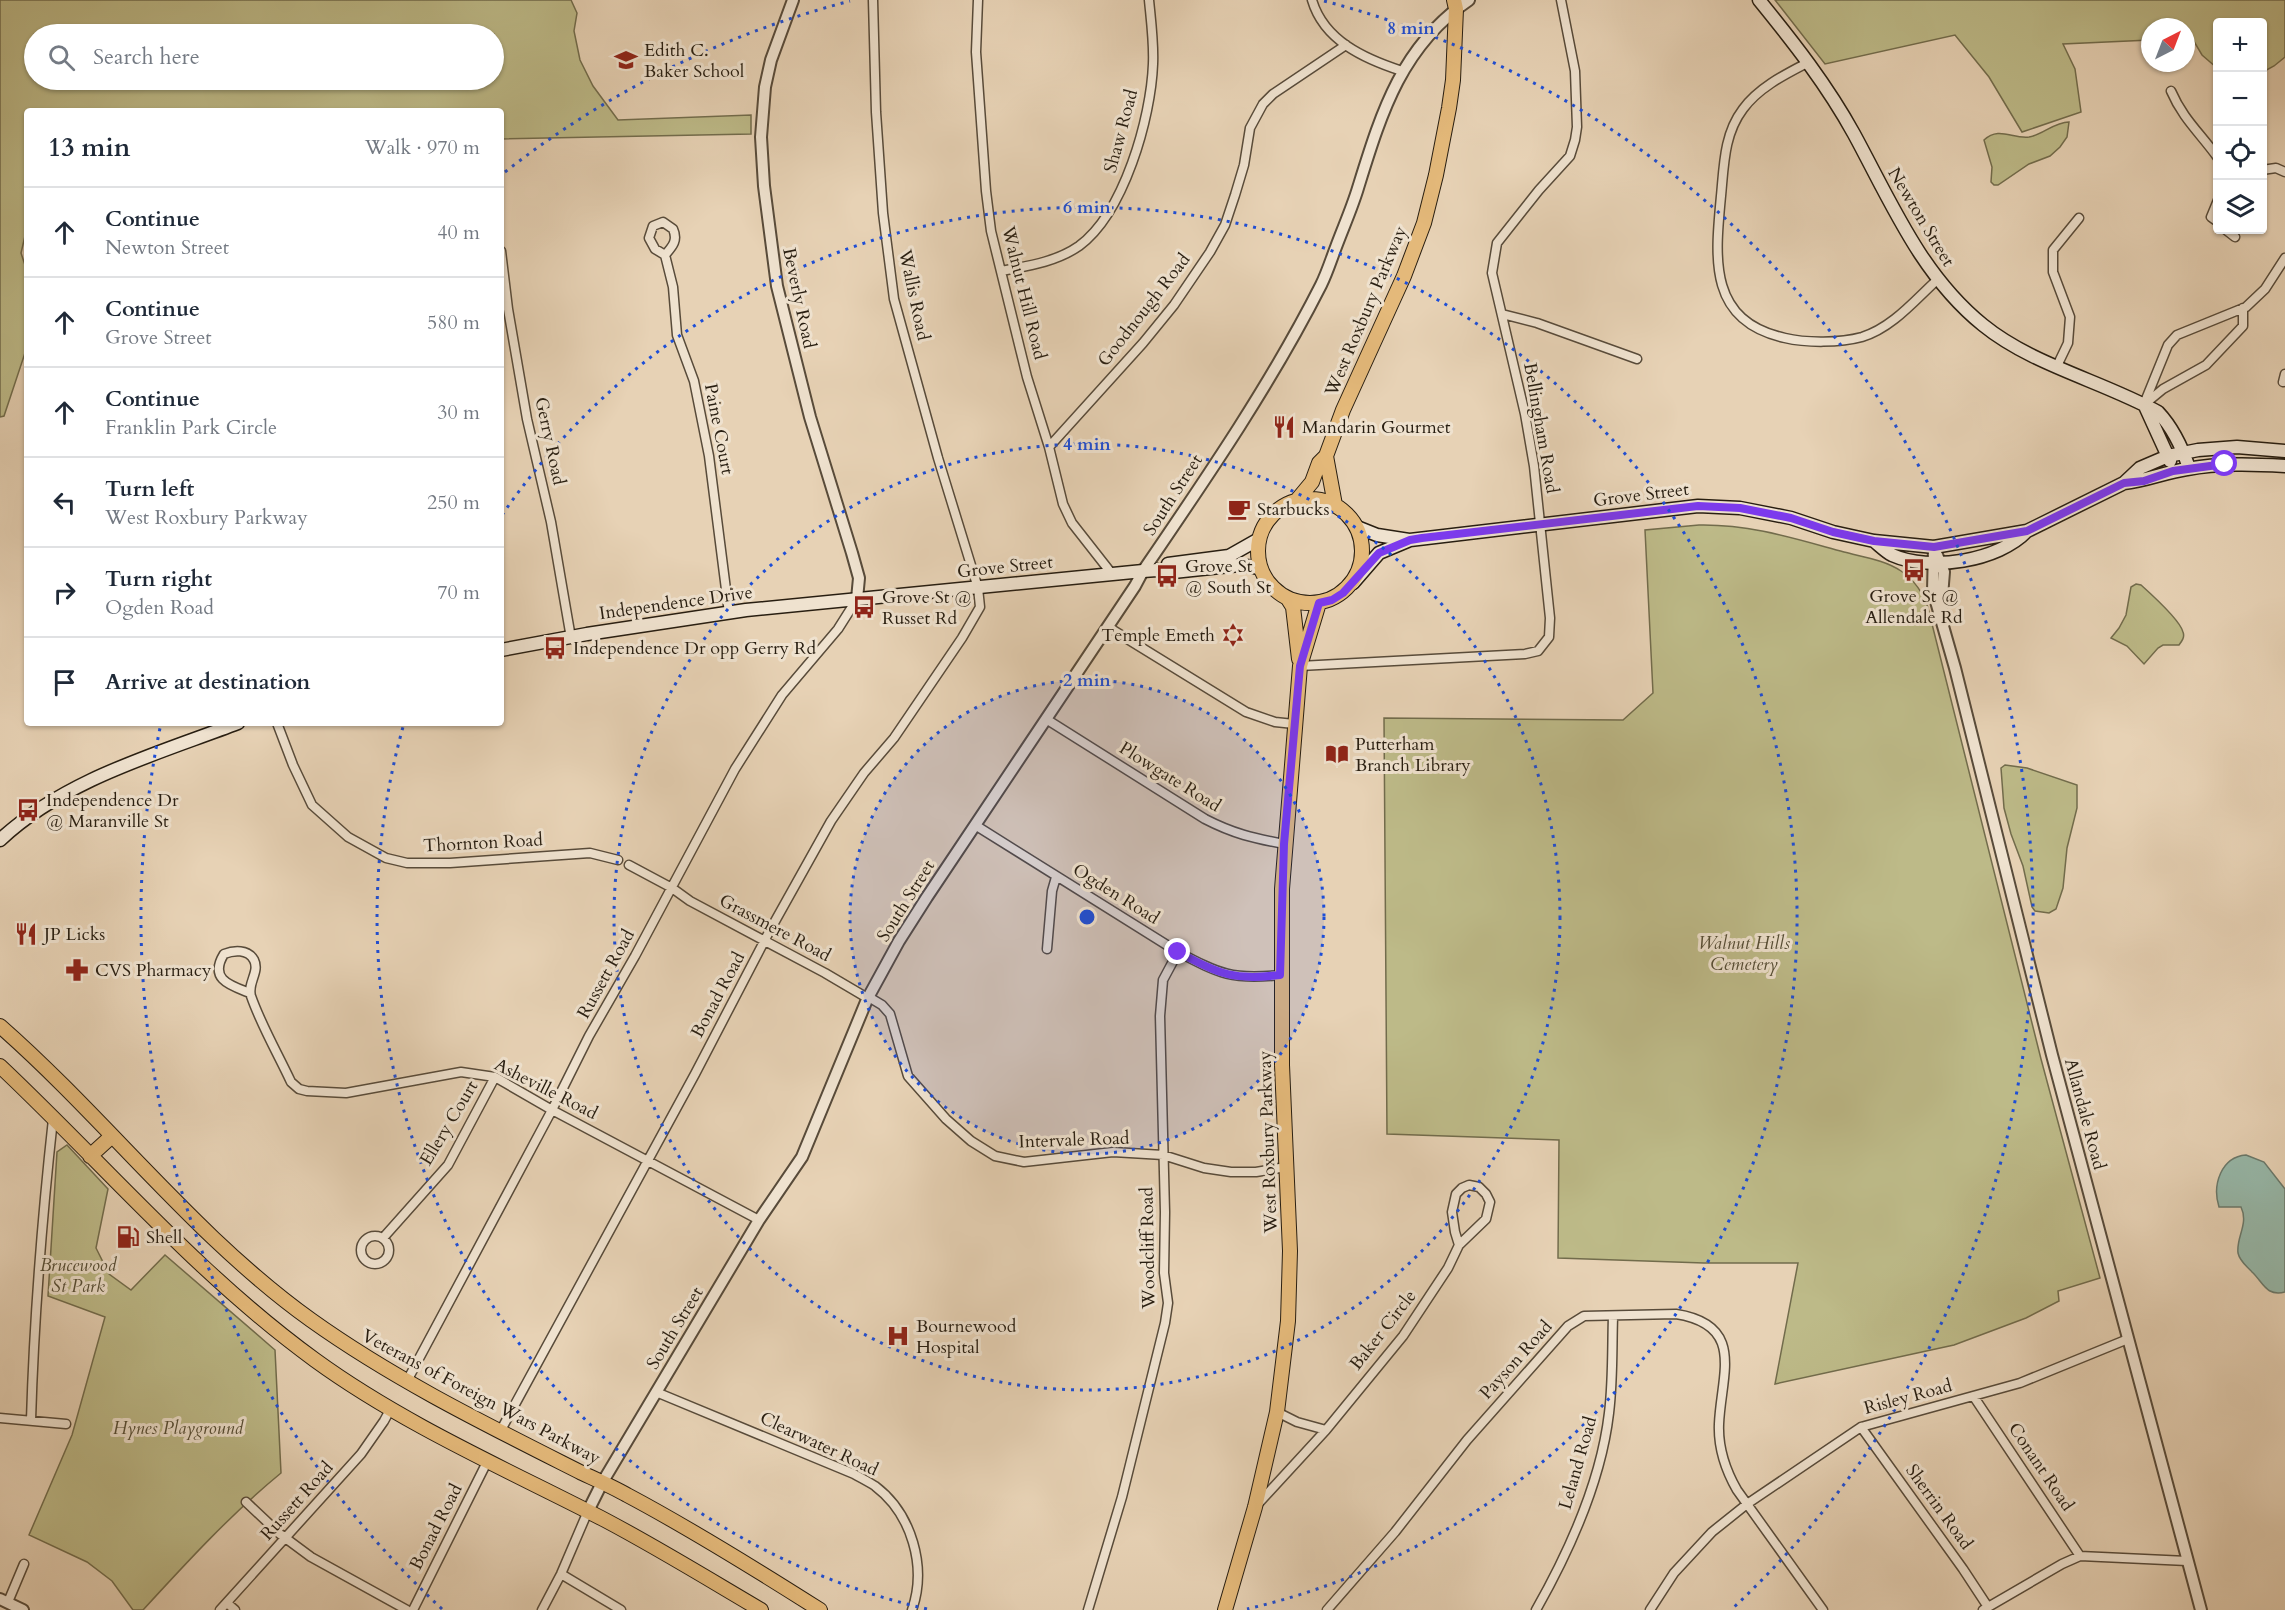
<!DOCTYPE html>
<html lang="en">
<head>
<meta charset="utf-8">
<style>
	:root { --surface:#fff; --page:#f2f2f3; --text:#1f2937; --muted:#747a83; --line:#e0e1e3 }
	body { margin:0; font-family:Cardo,serif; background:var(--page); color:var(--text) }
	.controls { position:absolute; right:18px; top:18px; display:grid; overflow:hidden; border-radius:6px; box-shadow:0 2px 4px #0004 }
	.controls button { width:54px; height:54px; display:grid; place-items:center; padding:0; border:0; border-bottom:2px solid var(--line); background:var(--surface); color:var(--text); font:30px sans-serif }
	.compass { position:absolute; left:2141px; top:18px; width:54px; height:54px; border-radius:50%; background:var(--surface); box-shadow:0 2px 4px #0004; rotate:42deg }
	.stop { position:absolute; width:18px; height:18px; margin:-14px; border:4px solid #7c3aed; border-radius:50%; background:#fff }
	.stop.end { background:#7c3aed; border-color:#fff; box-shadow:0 2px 6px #0008 }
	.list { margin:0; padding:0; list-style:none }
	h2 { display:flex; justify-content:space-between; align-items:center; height:78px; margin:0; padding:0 24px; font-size:26px }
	h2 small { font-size:20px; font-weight:400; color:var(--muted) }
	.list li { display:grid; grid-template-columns:39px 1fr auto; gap:18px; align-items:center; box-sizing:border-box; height:90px; padding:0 24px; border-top:2px solid var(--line) }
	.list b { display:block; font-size:22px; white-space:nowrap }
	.list p { margin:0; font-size:20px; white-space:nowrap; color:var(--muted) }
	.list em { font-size:20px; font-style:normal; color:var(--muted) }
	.icon { flex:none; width:33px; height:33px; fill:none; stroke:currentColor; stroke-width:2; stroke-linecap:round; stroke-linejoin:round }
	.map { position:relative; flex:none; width:2285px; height:1610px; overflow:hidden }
	.search { position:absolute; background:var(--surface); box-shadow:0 2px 4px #0004; left:24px; top:24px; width:480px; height:66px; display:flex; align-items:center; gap:15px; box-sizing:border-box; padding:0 21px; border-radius:33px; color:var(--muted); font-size:22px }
	.panel { position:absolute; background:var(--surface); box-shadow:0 2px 4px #0004; left:24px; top:108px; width:480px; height:618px; border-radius:6px }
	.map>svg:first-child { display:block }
</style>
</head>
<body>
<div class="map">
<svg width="2285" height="1610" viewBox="0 0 2285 1610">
	<rect width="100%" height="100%" fill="#e7d2b5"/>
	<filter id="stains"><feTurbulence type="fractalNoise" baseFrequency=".00333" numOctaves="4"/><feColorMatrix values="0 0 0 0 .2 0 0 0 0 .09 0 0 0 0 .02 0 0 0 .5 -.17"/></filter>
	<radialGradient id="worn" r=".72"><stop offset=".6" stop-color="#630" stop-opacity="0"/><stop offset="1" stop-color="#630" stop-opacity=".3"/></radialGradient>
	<path fill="#bdba88" stroke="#726c4c" stroke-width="1.5" fill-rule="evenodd" d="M0 0H571L577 13 574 31 580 60 593 86 618 120 751 115V134L501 139V111H27V236H25L21 253 27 271V347L4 416 0 417ZM34 34H494V80H34Z
		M1775 0H2285V57L2274 66 2263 72 2262 22H2218L2217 68 2202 55 2192 38H2186V27H2150V40L2063 44 2075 69 2081 112 2022 132 1989 77 1955 35 1825 64Z
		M2069 122 2067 137 2060 147 2050 156 2029 164 1998 185H1994L1991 182 1992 167 1984 140C1999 126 2012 139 2029 137 2043 135 2054 122 2069 122Z
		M1699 525C1750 524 1796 539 1844 552 1863 557 1885 560 1901 571 1914 580 1923 592 1928 608L2041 1059 2100 1278 2058 1291 2059 1301 2026 1318 1954 1345 1775 1384 1798 1263H1704L1558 1258 1559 1140 1387 1134 1384 718 1623 720 1653 693 1645 530Z
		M2136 584 2141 585C2151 594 2180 620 2183 632 2185 637 2182 641 2179 645H2163L2158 648 2144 664 2127 646 2111 638 2119 628 2126 615 2131 587Z
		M2005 765 2027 768 2077 785V808L2067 848 2063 888 2056 909 2049 913 2035 911 2032 907 2023 866 2011 834 2004 808 2001 768Z
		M67 1145 108 1189 96 1248 109 1274 131 1290 165 1255 275 1350 281 1473C231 1514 187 1562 143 1610H133L112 1581 87 1562 29 1535 72 1435 105 1317 48 1296 57 1152Z"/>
	<path fill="#97b8a9" stroke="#6b7a6c" stroke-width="1.5" d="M2246 1155 2264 1162 2285 1189V1292C2266 1297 2263 1282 2252 1272 2247 1266 2240 1262 2238 1253 2236 1237 2249 1224 2241 1207H2219C2212 1185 2221 1157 2246 1155Z"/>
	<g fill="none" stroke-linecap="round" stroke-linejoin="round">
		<g stroke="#584b3a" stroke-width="11">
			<path id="minor" d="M978 0 976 52 986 191 991 231 1027 377 1049 447 1063 504 1072 523 1112 574
				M1312 0C1324 41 1365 59 1402 71
				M1809 62C1786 74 1759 87 1743 109 1724 134 1724 165 1721 196 1715 259 1708 321 1785 338 1806 343 1840 343 1862 337 1892 328 1915 300 1937 280
				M2171 91C2183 119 2201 134 2218 158
				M2262 170 2276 168 2285 172
				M2218 200 2211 217 2218 222
				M2226 230 2235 237
				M501 251 508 309 527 419 551 522 571 638
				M665 255C673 246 678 240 673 229L663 222 653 226 649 238 655 249 665 255 673 287 677 335 694 381 709 456 729 613
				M1001 271C1028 266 1056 262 1079 246 1124 213 1151 118 1153 64 1154 43 1151 21 1149 0
				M1502 314 1537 323 1637 359
				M2057 366 2068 343 2070 317 2053 272V250L2079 218
				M2283 382 2285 374
				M2146 403 2163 389 2206 365 2243 326V308
				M2144 404 2168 345 2177 335 2246 307 2265 289 2285 258
				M1049 447 1143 343 1174 305 1210 252 1225 225 1235 195 1244 165 1250 128 1263 104 1273 94 1346 45
				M1108 627 1246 712 1275 722 1294 724
				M1300 666 1525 654 1538 651 1549 637 1550 618 1534 466 1525 414 1492 273 1497 243 1539 190 1570 156 1575 140 1577 127 1575 71 1561 0
				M1046 719 1205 819C1234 834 1253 838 1284 844
				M277 723 293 765 312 805 348 837 386 858 407 863H450L590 853 618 860
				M975 825 1178 952C1220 974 1232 980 1280 975
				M629 865 672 888 690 901 825 973 864 996
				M1047 949 1052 891 1056 877
				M250 993C232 986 208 980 224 954 234 950 248 949 254 960 260 972 247 983 251 996 261 1025 278 1054 291 1082L299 1089 307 1091 346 1093 461 1072 495 1077 552 1110 759 1220
				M872 999 882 1005 890 1014 908 1076 946 1119 971 1141 995 1156 1024 1162 1113 1152 1163 1155 1204 1168 1231 1172H1256L1286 1167
				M361 1250a14 14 0 1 1 28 0a14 14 0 1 1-28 0Z
				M383 1238 448 1165 495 1077
				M407 1381 552 1110 589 1036 635 956 735 769 782 695 838 629 857 599
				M656 1392 854 1474C861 1478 869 1482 875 1486 912 1514 927 1567 912 1610
				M1974 1397 2080 1556
				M1277 1412 1297 1422 1326 1430 1403 1336 1448 1268 1459 1245 1486 1219 1490 1202 1486 1194 1479 1187 1469 1185 1462 1188 1456 1194 1452 1212 1455 1232 1459 1245
				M0 1418 66 1424
				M31 1420C34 1319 42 1219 53 1119
				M1861 1427 1963 1569 1988 1607
				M501 1430 695 1074 769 932 831 821 864 773 894 738 962 638 980 607 978 588 938 458 894 299 883 213 876 112 873 0
				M246 1502 280 1534 311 1557 407 1610
				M1257 1505 1326 1430
				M561 1574 621 1610
				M8 1602 24 1564
				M227 1603 235 1610
				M220 1610 361 1454 384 1421 391 1408
				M413 1610 488 1460
				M542 1610 561 1574 588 1511
				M1088 1610 1122 1497 1165 1323 1168 1303 1164 1273 1165 1212 1160 1016 1163 980 1178 952
				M1327 1610 1395 1532 1467 1440 1568 1326 1584 1316 1676 1314C1746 1325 1721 1375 1719 1424 1718 1448 1725 1469 1737 1490L1823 1610
				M1536 1610C1570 1550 1601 1482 1609 1413 1613 1381 1612 1348 1613 1316
				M1650 1610 1674 1573 1712 1532 1747 1504 1861 1427 2020 1383 2128 1339
				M1983 1610 2062 1564 2080 1556 2187 1561"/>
		</g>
		<g stroke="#584b3a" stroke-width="14">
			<path id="tertiary" d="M793 0 771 60 765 87 761 137 764 186 777 286 810 417 852 553 859 578 857 599
				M1934 547 1933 591 1955 668 2052 1055 2201 1610
				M1937 555 1944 572 1941 608
				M870 994 899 941 927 897 1135 586 1143 571C1205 480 1271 384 1321 285 1327 273 1331 260 1336 247 1343 228 1352 208 1358 188 1381 114 1401 46 1469 0
				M588 1511 602 1483 759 1220 802 1157 866 1002
				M0 1599 23 1610"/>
		</g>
		<g stroke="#281e11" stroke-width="15">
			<path id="secondary" d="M1759 0C1794 43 1827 85 1854 134 1891 202 1921 275 1983 325 2032 365 2102 381 2158 412 2173 428 2182 447 2189 468
				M2144 404 2170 461
				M2124 483C2146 481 2166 472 2187 469 2220 463 2252 464 2285 466
				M1357 527 1377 535 1409 540
				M1874 541C1879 545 1886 552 1892 555 1930 572 1999 561 2027 531L2124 483 2140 468 2168 456 2198 450 2237 447 2285 451
				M1168 564 1229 556 1259 539
				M1353 583 1379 553 1410 540 1698 506 1740 508 1791 518 1833 532 1874 541 1934 547 2027 531
				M501 650 587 634 746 610 1143 571 1157 570 1164 573 1239 565 1260 568
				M0 840C65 779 157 754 238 723"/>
		</g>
		<g stroke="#281e11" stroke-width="16">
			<path id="primary" d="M1326 456 1335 505
				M1258 551a52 52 0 1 1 104 0a52 52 0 1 1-104 0Z
				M1297 500 1312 482 1319 463 1326 456 1343 410 1404 276 1424 223 1436 175 1449 108 1453 80 1456 9 1454 0
				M1288 599 1293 607 1299 659
				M1225 1610 1255 1507 1277 1412 1288 1321 1290 1251 1282 1065V889L1300 666 1319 603"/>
		</g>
		<g stroke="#281e11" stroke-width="16">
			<path id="trunk" d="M0 1026C107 1120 195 1237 311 1320 395 1380 489 1426 582 1473 597 1480 613 1487 627 1495 693 1530 757 1570 820 1610
				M0 1066C105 1165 198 1275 315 1360 403 1424 508 1470 605 1520 658 1548 710 1580 761 1610
				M90 1156 112 1136"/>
		</g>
		<use href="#minor" stroke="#efe2cf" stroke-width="8"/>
		<use href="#tertiary" stroke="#efe2cf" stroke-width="10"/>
		<use href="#secondary" stroke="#efe2cf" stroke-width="12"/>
		<use href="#primary" stroke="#e4b97a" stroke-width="14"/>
		<use href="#trunk" stroke="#e4b97a" stroke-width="14"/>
	</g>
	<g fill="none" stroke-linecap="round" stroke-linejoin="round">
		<path stroke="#7c3aed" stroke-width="8" d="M1178 952C1220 974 1232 981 1280 975L1284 844 1300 666 1319 603 1332 600 1343 593 1379 553 1410 540 1422 538 1698 506 1740 508 1791 518 1833 532 1874 541 1934 547 2027 531 2124 483 2144 481 2173 471 2225 464"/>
	</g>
	<circle cx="1087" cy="917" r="237" fill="#1d4ed8" fill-opacity=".12"/>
	<g fill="none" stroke="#1d4ed8" stroke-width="3" stroke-dasharray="3 6">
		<circle cx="1087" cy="917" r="237"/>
		<circle cx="1087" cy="917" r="473"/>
		<path d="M927 1609A710 710 0 0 1 403 727M502 515A710 710 0 1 1 1247 1609"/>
		<path d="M442 1609A946 946 0 0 1 160 728M505 172A946 946 0 0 1 850 1M1324 1A946 946 0 0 1 1732 1609"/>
	</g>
	<defs>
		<g id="school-bare" transform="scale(1.8)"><path d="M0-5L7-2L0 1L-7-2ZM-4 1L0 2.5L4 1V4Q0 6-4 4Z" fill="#8f2418" stroke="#efe2cf" stroke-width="2.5" paint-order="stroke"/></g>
		<g id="restaurant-bare" transform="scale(1.8)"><path d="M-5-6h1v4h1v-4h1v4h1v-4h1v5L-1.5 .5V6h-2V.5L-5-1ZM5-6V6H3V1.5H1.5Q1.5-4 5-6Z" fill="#8f2418" stroke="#efe2cf" stroke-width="2.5" paint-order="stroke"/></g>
		<g id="cafe-bare" transform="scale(1.8)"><path d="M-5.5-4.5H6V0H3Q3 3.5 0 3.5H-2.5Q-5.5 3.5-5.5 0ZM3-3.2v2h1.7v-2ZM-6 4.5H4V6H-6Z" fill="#8f2418" stroke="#efe2cf" stroke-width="2.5" paint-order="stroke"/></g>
		<g id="bus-bare" transform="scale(1.8)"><path d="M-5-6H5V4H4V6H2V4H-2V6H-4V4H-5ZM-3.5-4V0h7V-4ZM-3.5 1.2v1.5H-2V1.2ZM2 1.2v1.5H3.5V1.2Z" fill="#8f2418" stroke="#efe2cf" stroke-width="2.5" paint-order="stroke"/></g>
		<g id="synagogue-bare" transform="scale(1.8)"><path d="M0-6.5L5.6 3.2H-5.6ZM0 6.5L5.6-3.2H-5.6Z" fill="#8f2418" stroke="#efe2cf" stroke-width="2.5" paint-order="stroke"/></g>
		<g id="library-bare" transform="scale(1.8)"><path d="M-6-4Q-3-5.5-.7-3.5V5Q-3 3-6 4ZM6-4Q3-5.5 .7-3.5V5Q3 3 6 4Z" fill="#8f2418" stroke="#efe2cf" stroke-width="2.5" paint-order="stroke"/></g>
		<g id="pharmacy-bare" transform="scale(1.8)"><path d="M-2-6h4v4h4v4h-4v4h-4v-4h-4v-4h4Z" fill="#8f2418" stroke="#efe2cf" stroke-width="2.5" paint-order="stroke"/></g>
		<g id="fuel-bare" transform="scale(1.8)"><path d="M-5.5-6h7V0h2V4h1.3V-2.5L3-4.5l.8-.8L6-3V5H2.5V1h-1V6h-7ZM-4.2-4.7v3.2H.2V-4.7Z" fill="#8f2418" stroke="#efe2cf" stroke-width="2.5" paint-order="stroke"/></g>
		<g id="hospital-bare" transform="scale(1.8)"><path d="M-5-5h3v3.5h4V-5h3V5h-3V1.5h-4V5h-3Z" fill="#8f2418" stroke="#efe2cf" stroke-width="2.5" paint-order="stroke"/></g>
	</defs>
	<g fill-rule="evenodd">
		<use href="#school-bare" x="626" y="60"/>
		<use href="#restaurant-bare" x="1284" y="427"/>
		<use href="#cafe-bare" x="1239" y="509"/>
		<use href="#bus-bare" x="1914" y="570"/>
		<use href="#bus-bare" x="1167" y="576"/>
		<use href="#bus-bare" x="864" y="607"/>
		<use href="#synagogue-bare" x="1233" y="635"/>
		<use href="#bus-bare" x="555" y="648"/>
		<use href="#library-bare" x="1337" y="754"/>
		<use href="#bus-bare" x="28" y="810"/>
		<use href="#restaurant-bare" x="26" y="934"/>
		<use href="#pharmacy-bare" x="77" y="970"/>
		<use href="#fuel-bare" x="128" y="1237"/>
		<use href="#hospital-bare" x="898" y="1336"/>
	</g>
	<g text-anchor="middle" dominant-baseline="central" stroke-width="6" stroke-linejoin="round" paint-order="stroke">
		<g font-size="18" fill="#281e11" stroke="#efe2cf" text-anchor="start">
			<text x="644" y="50">Edith C.<tspan x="644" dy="21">Baker School</tspan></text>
			<text x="1302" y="427">Mandarin Gourmet</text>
			<text x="1257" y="509">Starbucks</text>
			<text x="1185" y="566">Grove St<tspan x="1185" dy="21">@ South St</tspan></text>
			<text x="1914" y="596" text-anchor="middle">Grove St @<tspan x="1914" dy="21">Allendale Rd</tspan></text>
			<text x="882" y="597">Grove St @<tspan x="882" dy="21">Russet Rd</tspan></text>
			<text x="1215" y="635" text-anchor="end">Temple Emeth</text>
			<text x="573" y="648">Independence Dr opp Gerry Rd</text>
			<text x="1355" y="744">Putterham<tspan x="1355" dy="21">Branch Library</tspan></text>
			<text x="46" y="800">Independence Dr<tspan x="46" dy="21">@ Maranville St</tspan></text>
			<text x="44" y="934">JP Licks</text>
			<text x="95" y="970">CVS Pharmacy</text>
			<text x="146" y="1237">Shell</text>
			<text x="916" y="1326">Bournewood<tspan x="916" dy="21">Hospital</tspan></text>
		</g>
		<g font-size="18" fill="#281e11" stroke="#efe2cf">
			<text transform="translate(1121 131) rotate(-75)">Shaw Road</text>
			<text transform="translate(1921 217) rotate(59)">Newton Street</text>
			<text transform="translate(1024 293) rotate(76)">Walnut Hill Road</text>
			<text transform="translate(914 295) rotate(78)">Wallis Road</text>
			<text transform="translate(799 298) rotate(78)">Beverly Road</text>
			<text transform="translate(1144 310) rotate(-52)">Goodnough Road</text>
			<text transform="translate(1366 311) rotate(-67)">West Roxbury Parkway</text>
			<text transform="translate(1541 428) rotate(80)">Bellingham Road</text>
			<text transform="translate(719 429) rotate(79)">Paine Court</text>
			<text transform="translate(550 441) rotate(78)">Gerry Road</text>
			<text transform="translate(1173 495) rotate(-57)">South Street</text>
			<text transform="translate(1641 495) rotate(-7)">Grove Street</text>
			<text transform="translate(1005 567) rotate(-6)">Grove Street</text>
			<text transform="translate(676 603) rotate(-8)">Independence Drive</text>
			<text transform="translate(1170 777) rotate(32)">Plowgate Road</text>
			<text transform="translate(483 843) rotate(-3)">Thornton Road</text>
			<text transform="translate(1116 894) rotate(32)">Ogden Road</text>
			<text transform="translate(906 901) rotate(-58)">South Street</text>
			<text transform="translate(775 928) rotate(28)">Grassmere Road</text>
			<text transform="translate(606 974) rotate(-61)">Russett Road</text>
			<text transform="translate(718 995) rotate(-62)">Bonad Road</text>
			<text transform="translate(546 1089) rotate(27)">Asheville Road</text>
			<text transform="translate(2085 1114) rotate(75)">Allandale Road</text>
			<text transform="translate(449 1123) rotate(-59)">Ellery Court</text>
			<text transform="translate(1074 1140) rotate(-2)">Intervale Road</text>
			<text transform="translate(1268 1142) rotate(-92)">West Roxbury Parkway</text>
			<text transform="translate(1148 1248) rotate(-91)">Woodcliff Road</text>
			<text transform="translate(675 1328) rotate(-59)">South Street</text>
			<text transform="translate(1383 1330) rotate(-52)">Baker Circle</text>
			<text transform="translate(1516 1360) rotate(-48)">Payson Road</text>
			<text transform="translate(481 1397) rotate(28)">Veterans of Foreign Wars Parkway</text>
			<text transform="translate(1908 1397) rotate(-15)">Risley Road</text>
			<text transform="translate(819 1444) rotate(25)">Clearwater Road</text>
			<text transform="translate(1578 1463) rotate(-74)">Leland Road</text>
			<text transform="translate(2041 1467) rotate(56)">Conant Road</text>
			<text transform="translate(297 1501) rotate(-48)">Russett Road</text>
			<text transform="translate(1939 1507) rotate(54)">Sherrin Road</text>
			<text transform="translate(436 1527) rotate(-63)">Bonad Road</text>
		</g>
		<g font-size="18" font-style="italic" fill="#554d35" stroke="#efe2cf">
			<text x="1744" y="943">Walnut Hills<tspan x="1744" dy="21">Cemetery</tspan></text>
			<text x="78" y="1265">Brucewood<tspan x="78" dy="21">St Park</tspan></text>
			<text x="178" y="1428">Hynes Playground</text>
		</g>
	</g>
	<circle cx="1087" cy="917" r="9" fill="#1d4ed8" stroke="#efe2cf" stroke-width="3"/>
	<g font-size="18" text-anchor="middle" font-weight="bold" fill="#1d4ed8" stroke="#efe2cf" stroke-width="6" stroke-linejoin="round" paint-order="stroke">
		<text x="1411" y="34">8 min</text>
		<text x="1087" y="213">6 min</text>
		<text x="1087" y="450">4 min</text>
		<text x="1087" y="686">2 min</text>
	</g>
	<rect width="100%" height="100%" filter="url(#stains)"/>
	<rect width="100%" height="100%" fill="url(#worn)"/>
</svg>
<div class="controls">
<button>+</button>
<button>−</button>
<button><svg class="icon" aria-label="locate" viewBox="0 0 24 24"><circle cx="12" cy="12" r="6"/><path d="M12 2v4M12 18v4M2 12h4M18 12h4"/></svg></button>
<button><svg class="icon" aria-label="layers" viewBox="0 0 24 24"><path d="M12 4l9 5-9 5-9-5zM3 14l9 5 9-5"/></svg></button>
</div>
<svg class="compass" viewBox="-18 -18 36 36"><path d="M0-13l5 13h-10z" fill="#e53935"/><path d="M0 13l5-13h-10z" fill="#747a83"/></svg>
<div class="stop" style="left:2225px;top:464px"></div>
<div class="stop end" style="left:1178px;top:952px"></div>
<div class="search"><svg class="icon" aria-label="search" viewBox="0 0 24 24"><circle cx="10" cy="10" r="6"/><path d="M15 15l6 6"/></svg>Search here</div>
<section class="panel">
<h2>13 min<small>Walk · 970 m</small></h2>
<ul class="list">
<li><svg class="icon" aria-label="ahead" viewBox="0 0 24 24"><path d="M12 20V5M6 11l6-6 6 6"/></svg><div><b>Continue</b><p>Newton Street</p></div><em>40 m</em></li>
<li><svg class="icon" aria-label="ahead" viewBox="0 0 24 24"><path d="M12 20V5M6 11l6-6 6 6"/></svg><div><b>Continue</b><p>Grove Street</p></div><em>580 m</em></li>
<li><svg class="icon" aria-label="ahead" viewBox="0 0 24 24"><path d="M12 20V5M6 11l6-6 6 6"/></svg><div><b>Continue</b><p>Franklin Park Circle</p></div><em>30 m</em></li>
<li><svg class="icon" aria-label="left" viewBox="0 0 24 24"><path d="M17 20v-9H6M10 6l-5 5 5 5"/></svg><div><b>Turn left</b><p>West Roxbury Parkway</p></div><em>250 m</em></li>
<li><svg class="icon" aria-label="right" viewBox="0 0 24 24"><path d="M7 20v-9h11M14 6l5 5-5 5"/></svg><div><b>Turn right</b><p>Ogden Road</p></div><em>70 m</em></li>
<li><svg class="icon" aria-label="arrive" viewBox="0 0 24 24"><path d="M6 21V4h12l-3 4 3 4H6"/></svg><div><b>Arrive at destination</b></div></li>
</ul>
</section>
</div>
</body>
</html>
